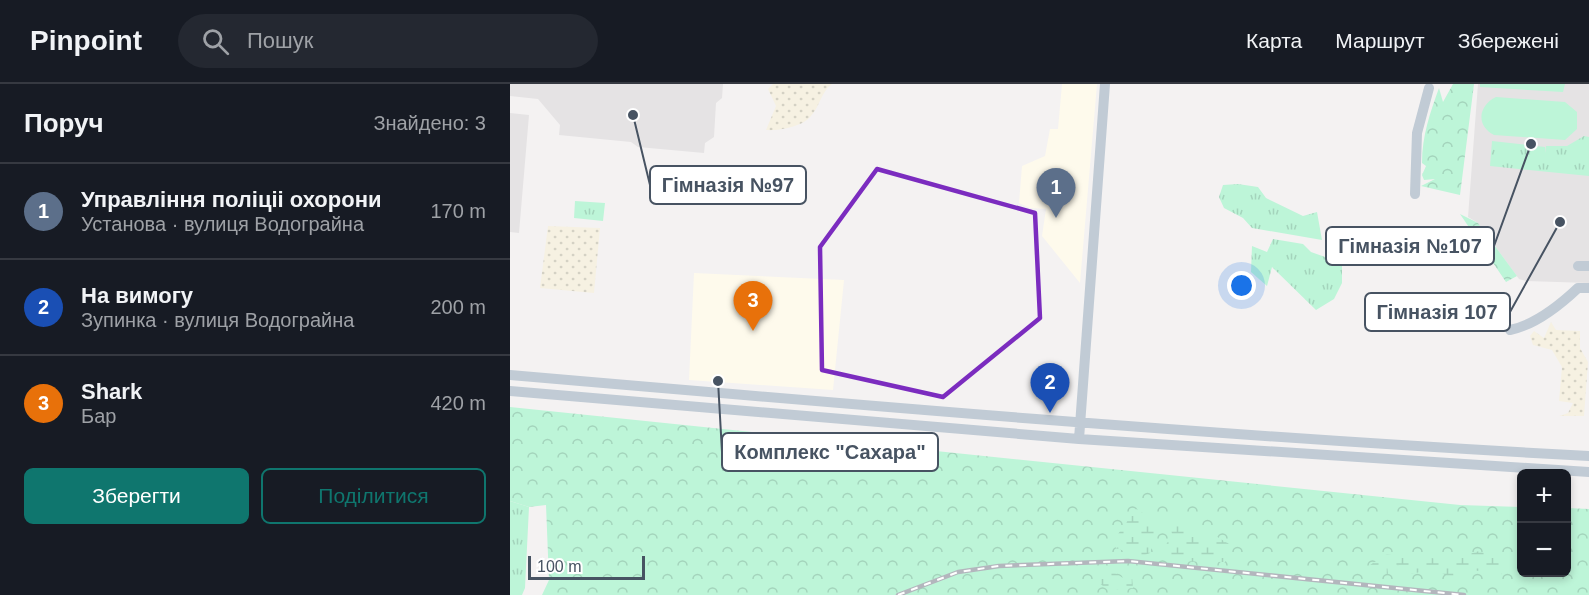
<!DOCTYPE html>
<html lang="uk">
<head>
<meta charset="utf-8">
<style>
	:root { --surface:#171b24; --page:#242831; --text:#f1f3f6; --muted:#9ea1a6; --line:#363941; --accent:#0f766e }
	body { margin:0; font-family:Arial,sans-serif; background:var(--page); color:var(--text) }
	.controls { position:absolute; right:18px; bottom:18px; display:grid; overflow:hidden; border-radius:9px; box-shadow:0 3px 9px #0003 }
	.controls button { width:54px; height:54px; display:grid; place-items:center; padding:0; border:0; border-bottom:2px solid var(--line); background:var(--surface); color:var(--text); font:30px sans-serif }
	.scale { position:absolute; left:18px; bottom:15px; width:117px; box-sizing:border-box; padding-left:6px; border:3px solid #475362; border-top:0; font-size:16px; line-height:21px; white-space:nowrap; color:#475362; -webkit-text-stroke:4px #fff; paint-order:stroke }
	.you { position:absolute; left:732px; top:202px; width:21px; height:21px; margin:-15px; border:4px solid #fff; border-radius:50%; background:#1a73e8; box-shadow:0 0 0 9px #1a73e833 }
	.badge { display:grid; place-items:center; width:39px; height:39px; border-radius:50%; background:var(--accent); color:#fff; font-size:20px; font-weight:700 }
	.pin { position:absolute; translate:-50% -50px; filter:drop-shadow(0 2px 3px #0008) }
	.pin::after { content:''; position:absolute; top:32px; width:21px; height:18px; background:inherit; clip-path:polygon(0 0,100% 0,50% 100%) }
	.list { margin:0; padding:0; list-style:none }
	h2 { display:flex; justify-content:space-between; align-items:center; height:78px; margin:0; padding:0 24px; font-size:26px }
	h2 small { font-size:20px; font-weight:400; color:var(--muted) }
	.list li { display:grid; grid-template-columns:39px 1fr auto; gap:18px; align-items:center; box-sizing:border-box; height:96px; padding:0 24px; border-top:2px solid var(--line) }
	.list b { display:block; font-size:22px; white-space:nowrap }
	.list p { margin:0; font-size:20px; white-space:nowrap; color:var(--muted) }
	.list em { font-size:20px; font-style:normal; color:var(--muted) }
	.actions { display:flex; gap:12px; padding:18px 24px }
	.actions a { flex:1; padding:14px 0; border:2px solid var(--accent); border-radius:9px; text-align:center; font-size:21px; color:var(--accent) }
	.actions .main { background:var(--accent); color:#fff }
	.icon { flex:none; width:33px; height:33px; fill:none; stroke:currentColor; stroke-width:2; stroke-linecap:round; stroke-linejoin:round }
	.map { position:relative; flex:none; width:1079px; height:511px; overflow:hidden }
	header { display:flex; align-items:center; gap:36px; box-sizing:border-box; height:84px; padding:0 30px; background:var(--surface); border-bottom:2px solid var(--line) }
	header strong { font-size:28px }
	nav { display:flex; gap:33px; margin-inline-start:auto; font-size:21px }
	.search { width:420px; height:54px; background:var(--page); display:flex; align-items:center; gap:15px; box-sizing:border-box; padding:0 21px; border-radius:33px; color:var(--muted); font-size:22px }
	main { display:flex }
	aside { flex:1; background:var(--surface) }
	.map>svg:first-child { display:block }
</style>
</head>
<body>
<header>
<strong>Pinpoint</strong>
<div class="search"><svg class="icon" aria-label="search" viewBox="0 0 24 24"><circle cx="10" cy="10" r="6"/><path d="M15 15l6 6"/></svg>Пошук</div>
<nav><a>Карта</a><a>Маршрут</a><a>Збережені</a></nav>
</header>
<main>
<aside>
<h2>Поруч<small>Знайдено: 3</small></h2>
<ul class="list">
<li><span class="badge" style="background:#5c6f8a">1</span><div><b>Управлiння полiцii охорони</b><p>Установа · вулиця Водограйна</p></div><em>170 m</em></li>
<li><span class="badge" style="background:#1a4fb4">2</span><div><b>На вимогу</b><p>Зупинка · вулиця Водограйна</p></div><em>200 m</em></li>
<li><span class="badge" style="background:#e8710a">3</span><div><b>Shark</b><p>Бар</p></div><em>420 m</em></li>
</ul>
<div class="actions"><a class="main">Зберегти</a><a>Поділитися</a></div>
</aside>
<div class="map">
<svg width="1079" height="511" viewBox="0 0 1079 511">
	<defs>
		<pattern id="grass-tufts" width="24" height="20" patternUnits="userSpaceOnUse" patternTransform="scale(1.5)"><rect width="24" height="20" fill="#bdf5d8"/><path d="M3 7l-1-3M5 7V3M7 7l1-3M15 17l-1-3M17 17v-4M19 17l1-3" fill="none" stroke="#a4d4bc"/></pattern>
		<pattern id="forest-crowns" width="20" height="18" patternUnits="userSpaceOnUse" patternTransform="scale(1.5)"><rect width="20" height="18" fill="#bdf5d8"/><path d="M2 6a3 3 0 1 1 6 0M12 15a3 3 0 1 1 6 0" fill="none" stroke="#a4d4bc"/></pattern>
		<pattern id="wetland-marsh" width="20" height="14" patternUnits="userSpaceOnUse" patternTransform="scale(1.5)"><rect width="20" height="14" fill="#bdf5d8"/><path d="M1 5h8M5 5V1M11 12h8M15 12V8" fill="none" stroke="#a4d4bc"/></pattern>
		<pattern id="sand-dots" width="8" height="8" patternUnits="userSpaceOnUse" patternTransform="scale(1.5)"><rect width="8" height="8" fill="#f6f1e2"/><path d="M2 2h.1M6 6h.1" fill="none" stroke="#d4d1c4" stroke-width="1.8" stroke-linecap="round"/></pattern>
	</defs>
	<rect width="100%" height="100%" fill="#f4f2f2"/>
	<path fill="#fefaec" d="M552 0H587L570 199 532 152 536 125 520 124 509 119 512 82 535 72 540 45H548Z
		M184 189 334 196 323 306 179 296Z"/>
	<path fill="#e5e3e4" d="M0 0H213L212 14 206 19 204 53 195 59 194 69 128 63 121 58 49 51 50 41 28 15 0 12Z
		M968 0H1079V199L1016 197 1009 195 968 139 958 133Z
		M0 29 19 31 9 149 0 148Z"/>
	<path fill="url(#grass-tufts)" d="M1074 52 1079 53V92L980 82 982 57 1035 63V69L1036 62H1057Z
		M728 100 748 103 756 114 793 132 807 128 812 156 742 144 733 134 714 124 709 113 713 101Z
		M65 117 95 119 93 137 64 134Z
		M763 155 793 160 801 168 832 179V199L824 215 806 226 762 183 757 202 741 188 742 162 757 168Z
		M0 417 19 423 15 504 12 511H0Z"/>
	<path fill="url(#forest-crowns)" d="M943 0H964L950 111 911 102 925 95 914 96 912 91 916 82 912 79C912 52 920 29 929 4L933 18Z
		M950 130 968 139 1007 192 996 198Z
		M0 323 950 421 1011 423V488H1056L1057 424 1079 425V511H32L39 496 36 421 19 423 0 417Z"/>
	<path fill="url(#wetland-marsh)" d="M626 425 644 435 648 444 640 469 630 473 606 464 603 457Z
		M665 431 691 451C704 447 708 455 720 460L715 478 661 477 652 468 662 450 660 444Z
		M969 467 994 476 992 490 981 493 969 487 943 484 944 497 929 487 932 484 900 490 892 482 877 481 878 490 857 483 877 470 896 474 917 473 936 477Z
		M602 487 613 494 622 493 623 504 598 506 588 498 591 489Z"/>
	<path fill="url(#sand-dots)" d="M263 0H322C311 8 310 22 301 32 292 43 269 47 256 46L266 22 258 5Z
		M38 142 90 144 84 209 30 204Z
		M1041 238 1046 246 1070 247V264L1078 278 1074 332H1049L1058 329 1063 319 1049 317 1052 283 1042 266 1023 261 1020 252 1024 247 1034 254Z"/>
	<path fill="#bdf5d8" d="M970 0H1055L1053 8 970 3Z
		M986 13 1055 18 1067 28V45L1055 56 984 51C965 41 969 21 986 13Z"/>
	<g fill="none" stroke-linecap="round" stroke-linejoin="round">
		<path stroke="#c1cbd5" stroke-width="10" d="M905 110 907 49 919 4
			M1068 182H1079
			M1000 246C1025 241 1050 221 1068 204H1079
			M0 291C359 322 719 353 1079 372
			M0 307 569 355 1079 388
			M569 355 595 0"/>
		<g stroke="#b3b6bd" stroke-width="4.5">
			<path id="rail" d="M388 511 448 488 489 482 618 477 954 511"/>
		</g>
		<use href="#rail" stroke="#fff" stroke-width="2" stroke-dasharray="7" stroke-linecap="butt"/>
	</g>
	<path fill="none" stroke="#7b2cbf" stroke-width="4.5" stroke-linejoin="round" d="M367 85 525 129 530 234 433 313 312 286 310 163Z"/>
	<path fill="none" stroke="#475362" stroke-width="2" d="M123 31L140 101M1021 60L984 162M1050 138L1000 228M208 297L212 368"/>
	<g fill="#475362" stroke="#fff" stroke-width="2">
		<circle cx="123" cy="31" r="6"/>
		<circle cx="1021" cy="60" r="6"/>
		<circle cx="1050" cy="138" r="6"/>
		<circle cx="208" cy="297" r="6"/>
	</g>
	<g fill="#fff" stroke="#475362" stroke-width="2">
		<rect x="140" y="82" width="156" height="38" rx="6"/>
		<rect x="816" y="143" width="168" height="38" rx="6"/>
		<rect x="855" y="209" width="145" height="38" rx="6"/>
		<rect x="212" y="349" width="216" height="38" rx="6"/>
	</g>
	<g font-size="20" text-anchor="middle" font-weight="bold" fill="#475362">
		<text x="218" y="108">Гімназія №97</text>
		<text x="900" y="169">Гімназія №107</text>
		<text x="927" y="235">Гімназія 107</text>
		<text x="320" y="375">Комплекс "Сахара"</text>
	</g>
</svg>
<div class="controls">
<button>+</button>
<button>−</button>
</div>
<div class="scale">100 m</div>
<div class="you"></div>
<div class="pin badge" style="left:546px;top:134px;background:#5c6f8a">1</div>
<div class="pin badge" style="left:540px;top:329px;background:#1a4fb4">2</div>
<div class="pin badge" style="left:243px;top:247px;background:#e8710a">3</div>
</div>
</main>
</body>
</html>
